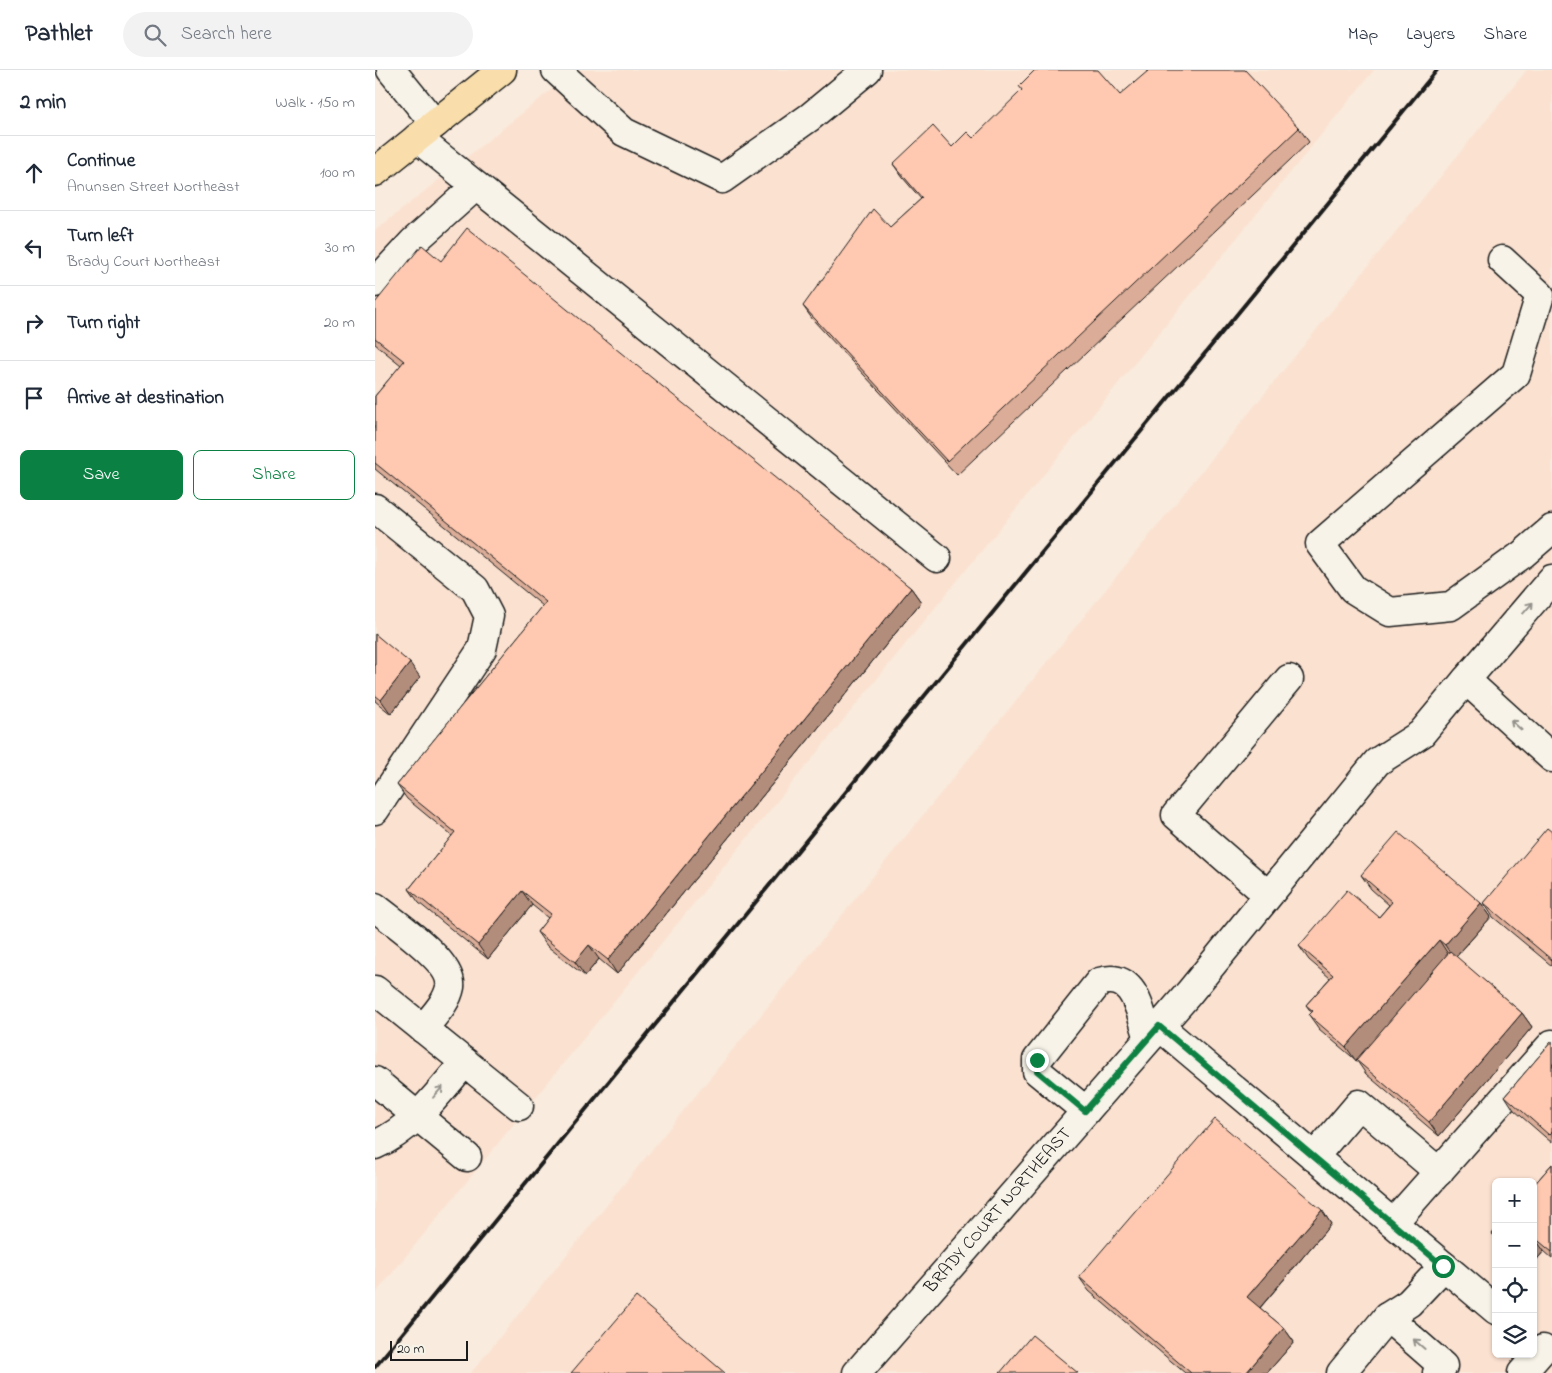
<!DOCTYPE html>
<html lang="en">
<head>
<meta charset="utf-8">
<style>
	:root { --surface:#fff; --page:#f2f2f3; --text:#1f2937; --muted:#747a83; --line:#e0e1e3; --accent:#0b8043 }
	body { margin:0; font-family:"Indie Flower",sans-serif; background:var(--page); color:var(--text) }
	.controls { position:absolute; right:15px; bottom:15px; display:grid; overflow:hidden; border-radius:8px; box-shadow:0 1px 4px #0004 }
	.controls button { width:45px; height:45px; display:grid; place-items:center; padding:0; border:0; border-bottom:1px solid var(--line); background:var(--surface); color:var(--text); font:25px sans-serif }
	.scale { position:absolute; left:15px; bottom:12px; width:78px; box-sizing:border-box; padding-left:5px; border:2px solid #1c1c1c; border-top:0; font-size:14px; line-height:18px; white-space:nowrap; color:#1c1c1c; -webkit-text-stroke:4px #f7f3e8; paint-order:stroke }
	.stop { position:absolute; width:15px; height:15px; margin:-11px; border:4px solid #0b8043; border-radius:50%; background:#fff }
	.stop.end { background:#0b8043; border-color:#fff; box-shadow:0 1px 5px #0008 }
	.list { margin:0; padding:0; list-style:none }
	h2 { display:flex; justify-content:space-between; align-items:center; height:65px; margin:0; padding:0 20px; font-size:21px }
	h2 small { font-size:16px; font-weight:400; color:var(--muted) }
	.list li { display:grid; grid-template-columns:32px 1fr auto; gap:15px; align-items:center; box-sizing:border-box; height:75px; padding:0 20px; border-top:1px solid var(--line) }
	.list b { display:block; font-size:19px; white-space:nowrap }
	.list p { margin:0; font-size:16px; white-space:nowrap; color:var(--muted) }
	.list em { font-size:16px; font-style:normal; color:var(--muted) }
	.actions { display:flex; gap:10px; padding:15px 20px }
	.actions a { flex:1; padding:11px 0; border:1px solid var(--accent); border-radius:8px; text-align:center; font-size:18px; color:var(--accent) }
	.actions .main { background:var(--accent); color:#fff }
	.icon { flex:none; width:28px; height:28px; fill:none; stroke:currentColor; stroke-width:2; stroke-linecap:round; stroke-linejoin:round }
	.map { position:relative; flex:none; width:1177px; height:1303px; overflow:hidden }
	header { display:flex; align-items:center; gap:30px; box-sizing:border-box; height:70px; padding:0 25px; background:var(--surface); border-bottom:1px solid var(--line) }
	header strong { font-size:24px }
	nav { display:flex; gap:28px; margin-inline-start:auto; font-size:18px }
	.search { width:350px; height:45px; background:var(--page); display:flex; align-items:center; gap:12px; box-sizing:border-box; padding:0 18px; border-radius:28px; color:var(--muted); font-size:19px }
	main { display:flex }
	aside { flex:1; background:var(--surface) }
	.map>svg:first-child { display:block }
</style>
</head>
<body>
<header>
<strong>Pathlet</strong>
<div class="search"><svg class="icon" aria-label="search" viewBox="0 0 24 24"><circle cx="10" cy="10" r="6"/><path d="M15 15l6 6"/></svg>Search here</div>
<nav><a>Map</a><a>Layers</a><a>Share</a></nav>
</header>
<main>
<aside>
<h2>2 min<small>Walk · 150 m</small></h2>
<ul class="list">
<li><svg class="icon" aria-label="ahead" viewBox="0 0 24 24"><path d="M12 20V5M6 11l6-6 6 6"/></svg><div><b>Continue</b><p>Anunsen Street Northeast</p></div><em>100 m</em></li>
<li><svg class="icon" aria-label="left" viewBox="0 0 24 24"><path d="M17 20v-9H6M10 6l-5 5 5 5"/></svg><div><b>Turn left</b><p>Brady Court Northeast</p></div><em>30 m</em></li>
<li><svg class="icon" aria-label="right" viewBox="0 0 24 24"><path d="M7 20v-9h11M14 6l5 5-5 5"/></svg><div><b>Turn right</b></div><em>20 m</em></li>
<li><svg class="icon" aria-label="arrive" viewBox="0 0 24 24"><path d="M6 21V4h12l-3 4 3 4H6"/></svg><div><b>Arrive at destination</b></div></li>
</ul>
<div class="actions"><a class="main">Save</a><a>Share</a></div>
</aside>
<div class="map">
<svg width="1177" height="1303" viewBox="0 0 1177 1303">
	<rect width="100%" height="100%" fill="#f9ebdd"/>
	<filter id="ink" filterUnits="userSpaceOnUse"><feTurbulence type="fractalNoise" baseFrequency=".02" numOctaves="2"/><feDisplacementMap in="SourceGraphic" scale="10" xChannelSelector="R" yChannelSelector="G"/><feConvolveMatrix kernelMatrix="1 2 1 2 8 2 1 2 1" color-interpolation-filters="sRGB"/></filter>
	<g filter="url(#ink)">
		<path fill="#fbe1d0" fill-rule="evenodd" d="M201 0H999L0 1224V161Z
			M1152 0H1177V1303H96ZM1121 1112H1158V1284H1121Z"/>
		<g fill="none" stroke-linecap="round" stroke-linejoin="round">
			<g stroke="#1c1c1c" stroke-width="31">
				<g id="minor">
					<path d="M16 0 60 54"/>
					<path d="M181 0 249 62 347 109 435 47 492 0"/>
					<path d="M42 68 562 488"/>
					<path d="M1127 190 1165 225 1141 304 945 474 978 519 1015 542 1076 536 1148 484 1177 459"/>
					<path d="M0 213 38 172 101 116"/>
					<path d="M0 438 100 519 114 546 107 579 0 740"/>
					<path d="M1177 509 1091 610 1177 688"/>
					<path d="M893 825 801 745 914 609"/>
					<path d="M0 837C18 852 79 892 75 917 72 933 58 946 48 959"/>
					<path d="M0 920 144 1036"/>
					<path d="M784 956 1121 1240"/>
					<path d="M0 1011 92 1087"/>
					<path d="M711 1041 662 1001V990L724 912C761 901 764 941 774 968"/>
					<path d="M0 1075C39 1058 63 1023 90 992"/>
					<path d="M939 1087 984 1034 1064 1102"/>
					<path d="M1018 1153 1177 974"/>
					<path d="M1012 1247 1068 1296 1062 1303"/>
					<path id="s1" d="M482 1303 814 923 1002 692 1046 664 1091 610"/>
					<path d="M966 1303 1012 1247 1034 1233 1069 1196"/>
					<path d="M1147 1303 1168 1279"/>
				</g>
			</g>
			<g stroke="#1c1c1c" stroke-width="31">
				<path id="major" d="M0 102 127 0"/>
			</g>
			<use href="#minor" stroke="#f7f3e8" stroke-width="28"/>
			<use href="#major" stroke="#f9deab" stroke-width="28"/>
			<path stroke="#1c1c1c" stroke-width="4" d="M0 1297 1062 0"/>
		</g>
		<path fill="#dbad98" stroke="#1c1c1c" d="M745 25 924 58 934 72 582 405 438 250 428 236 546 129 528 108 518 94 577 77 598 68Z
			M66 191 536 518 546 532 242 904 224 889 210 906 172 876 162 862 173 848 157 835 113 889 44 833 34 819 77 766 32 729 22 715 168 536 0 399V326L26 295 0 274V233Z
			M0 564 45 607 16 644 0 631Z
			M1177 762V896L1118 847 1109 833Z
			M986 805 1106 833 1116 847 1081 887 1147 943 1157 957 1064 1066 991 1004 982 991 944 959 934 945 937 943 931 935 955 908 934 890 924 876 1004 847 1014 835 996 819Z
			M1177 971V1073L1139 1040 1130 1026Z
			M1177 1094V1188L1169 1181 1158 1194V1116Z
			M947 1140 956 1154 885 1238 909 1258 919 1272 892 1303H810L714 1221 704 1207Z"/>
		<path fill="#b28d7c" stroke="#1c1c1c" d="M536 518 546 532 242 904 233 890Z
			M35 593 45 607 16 644 6 630Z
			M147 821 157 835 113 889 103 875Z
			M1106 833 1116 847 1079 889 1070 875Z
			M1064 870 1073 884 981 991 971 977Z
			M214 875 224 889 210 906 200 892Z
			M1147 943 1157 957 1064 1066 1054 1052Z
			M947 1140 956 1154 882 1241 872 1227Z
			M1159 1167 1169 1181 1158 1194V1168Z
			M909 1258 919 1272 892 1303H871Z"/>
		<path fill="#ffc9b1" stroke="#1c1c1c" d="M660 0H723L745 25 774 0H870L924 58 572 391 428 236 498 139 515 157 547 128 518 94 558 56 577 77 592 62 598 68 647 20 644 16Z
			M92 158 536 518 233 890 214 875 200 892 162 862 176 844 147 821 103 875 34 819 80 762 22 715 171 532 0 393V326L29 291 0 268V233L47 175 66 191Z
			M0 564 35 593 6 630 0 625Z
			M1172 758 1177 762V890L1109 833Z
			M1023 762 1106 833 1070 875 1064 870 971 977 934 945 938 941 931 935 958 905 924 876 972 820 1004 847 1017 832 986 805Z
			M1075 881 1147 943 1054 1052 981 990Z
			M1177 971V1062L1174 1065 1130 1026Z
			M840 1049 947 1140 872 1227 909 1258 871 1303H816L704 1207Z
			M1177 1094V1182L1159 1167 1158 1168V1116Z
			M1121 1159V1167L1117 1164Z
			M261 1227 350 1303H196Z
			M657 1265 703 1303H625Z"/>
		<defs><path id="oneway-shaft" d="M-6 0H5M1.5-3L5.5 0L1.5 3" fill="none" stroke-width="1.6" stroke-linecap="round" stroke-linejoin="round" transform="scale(1.25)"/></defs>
		<g stroke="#94928c">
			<use href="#oneway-shaft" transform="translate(1153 538) rotate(-49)"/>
			<use href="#oneway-shaft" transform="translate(1141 655) rotate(-138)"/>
			<use href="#oneway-shaft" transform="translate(63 1022) rotate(-49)"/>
			<use href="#oneway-shaft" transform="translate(1044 1274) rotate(-139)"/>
		</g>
	</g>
	<g fill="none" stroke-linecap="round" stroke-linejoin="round" filter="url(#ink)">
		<path stroke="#0b8043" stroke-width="6" d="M662 990V1001L710 1041 784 956 1068 1196"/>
	</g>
	<g text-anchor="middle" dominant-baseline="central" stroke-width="4" stroke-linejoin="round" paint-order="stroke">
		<g font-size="18" fill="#1c1c1c" stroke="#f7f3e8">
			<text stroke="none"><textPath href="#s1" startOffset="215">BRADY COURT NORTHEAST</textPath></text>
		</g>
	</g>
</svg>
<div class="controls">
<button>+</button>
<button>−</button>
<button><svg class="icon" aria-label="locate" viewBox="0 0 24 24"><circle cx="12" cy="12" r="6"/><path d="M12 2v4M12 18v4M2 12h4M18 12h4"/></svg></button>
<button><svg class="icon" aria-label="layers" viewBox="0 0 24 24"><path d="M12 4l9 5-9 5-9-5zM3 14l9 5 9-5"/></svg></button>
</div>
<div class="scale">20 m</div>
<div class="stop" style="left:1068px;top:1196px"></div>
<div class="stop end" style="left:662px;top:990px"></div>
</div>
</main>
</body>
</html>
